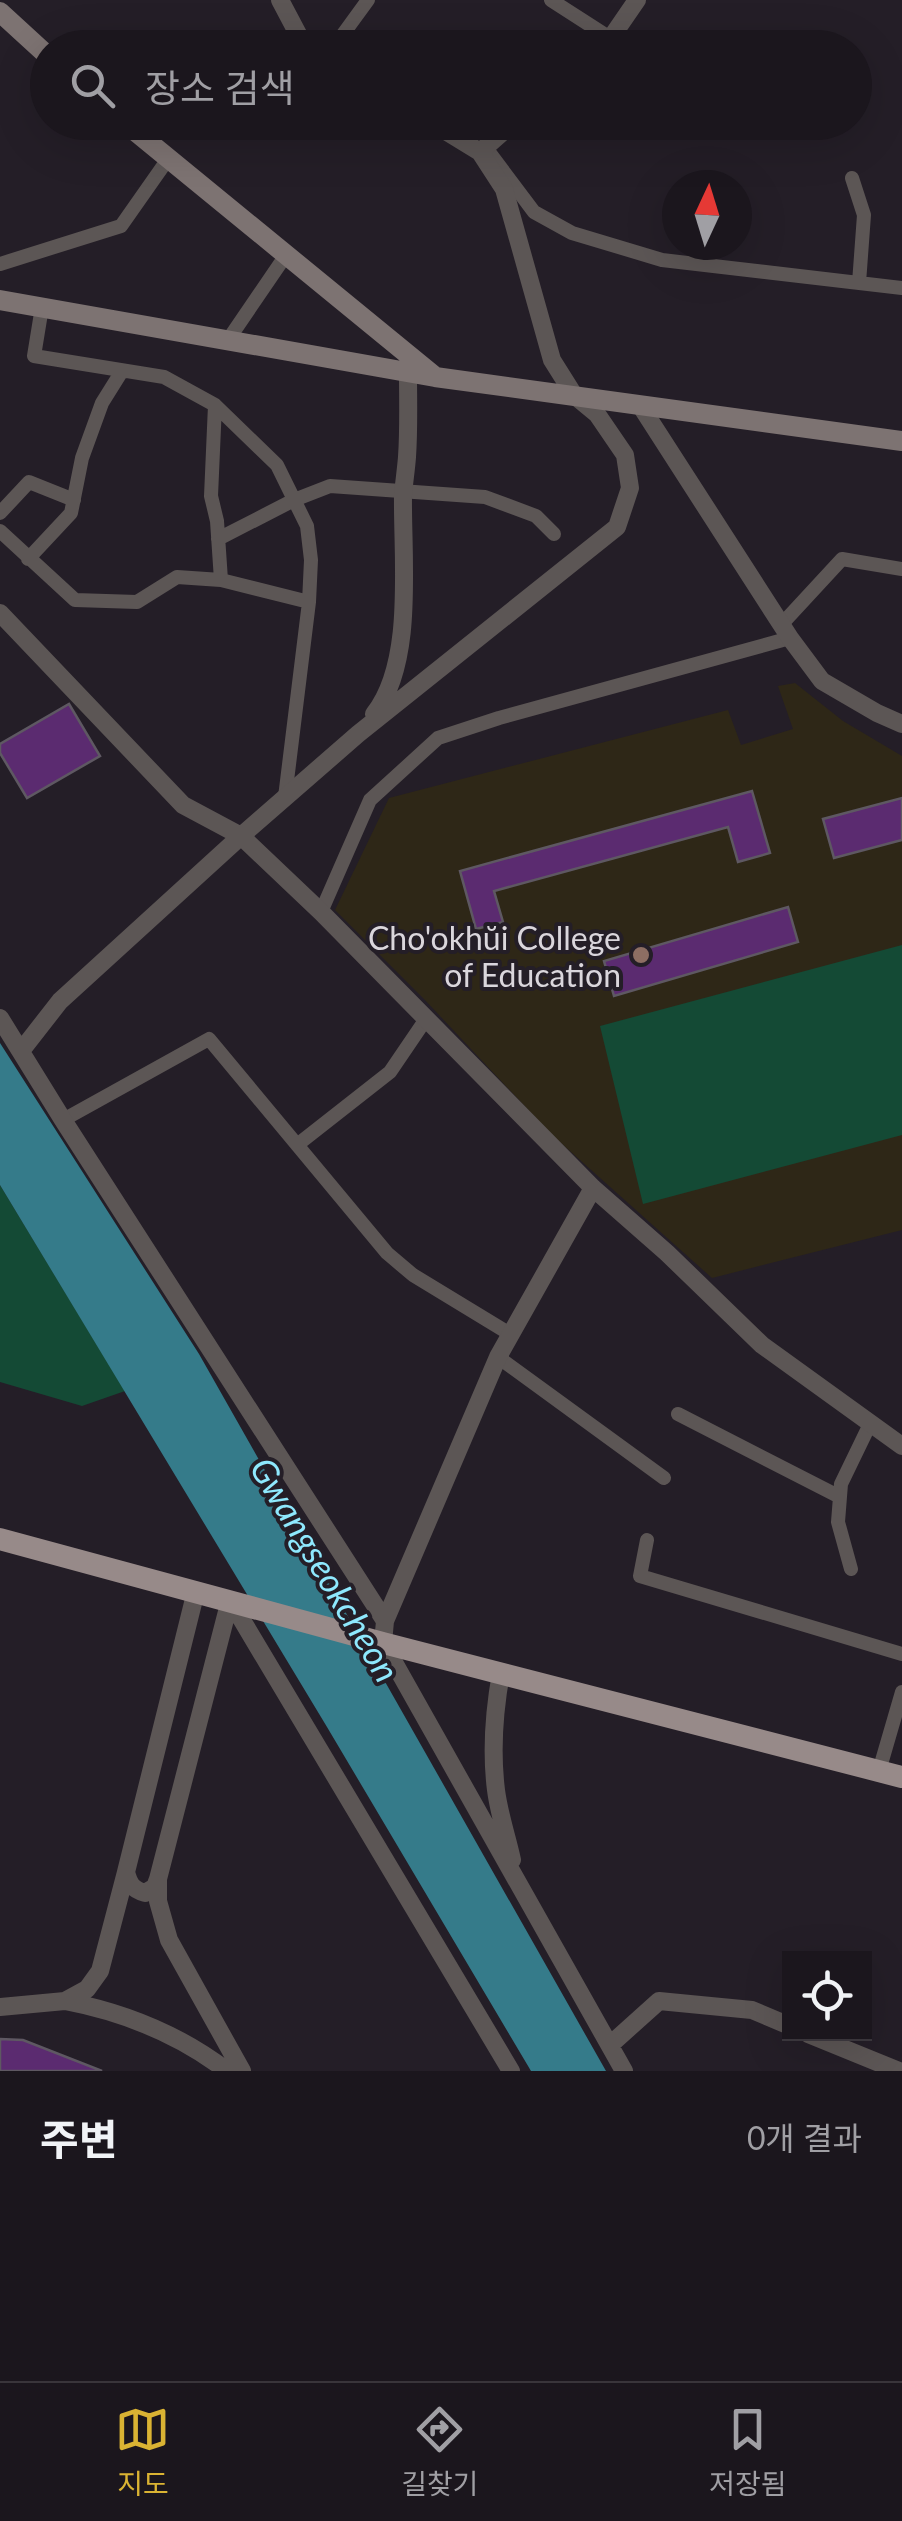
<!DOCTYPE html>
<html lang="ko">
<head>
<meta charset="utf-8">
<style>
	:root { --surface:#1b161d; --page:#28232a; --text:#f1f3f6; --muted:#a09fa4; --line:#39353b; --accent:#dab333 }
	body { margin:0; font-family:Lato,"Noto Sans KR",sans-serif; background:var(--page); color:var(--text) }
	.controls { position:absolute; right:30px; bottom:30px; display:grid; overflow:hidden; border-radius:0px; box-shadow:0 10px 40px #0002 }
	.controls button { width:90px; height:90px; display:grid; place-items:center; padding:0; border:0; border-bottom:2px solid var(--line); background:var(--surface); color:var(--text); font:50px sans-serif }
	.compass { position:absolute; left:662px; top:170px; width:90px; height:90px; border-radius:50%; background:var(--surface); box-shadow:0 10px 40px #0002; rotate:4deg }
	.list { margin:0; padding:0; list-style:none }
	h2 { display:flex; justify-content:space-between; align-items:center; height:130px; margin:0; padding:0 40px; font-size:42px }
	h2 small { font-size:32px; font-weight:400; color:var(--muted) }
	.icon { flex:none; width:55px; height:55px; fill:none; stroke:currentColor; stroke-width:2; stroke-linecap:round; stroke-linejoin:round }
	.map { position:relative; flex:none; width:902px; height:2071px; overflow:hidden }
	.search { position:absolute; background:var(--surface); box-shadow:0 10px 40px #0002; left:30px; right:30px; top:30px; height:110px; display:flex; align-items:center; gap:25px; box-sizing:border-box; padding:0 35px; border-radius:55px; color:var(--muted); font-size:38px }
	.sheet { height:310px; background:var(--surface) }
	nav { display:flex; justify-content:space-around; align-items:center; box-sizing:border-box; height:140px; border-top:2px solid var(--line); background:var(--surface); font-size:28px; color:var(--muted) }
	nav a { display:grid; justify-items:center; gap:5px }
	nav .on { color:var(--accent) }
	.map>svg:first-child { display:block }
</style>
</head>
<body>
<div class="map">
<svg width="902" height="2071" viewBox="0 0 902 2071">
	<rect width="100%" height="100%" fill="#241e27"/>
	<path fill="#2e2717" d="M795 683 843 721 902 756V1230L712 1278 552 1135 424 999 335 910 389 798 728 710 741 745 793 729 778 686Z"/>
	<path fill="#144a35" d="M902 945V1135L643 1204 600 1026Z
		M0 1185 125 1391 82 1406 0 1382Z"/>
	<path fill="#357b8a" d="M0 1043 199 1354 606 2071H531L327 1727 0 1185Z"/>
	<path fill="#5b2b70" stroke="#5e5862" stroke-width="2.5" d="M69 704 100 756 27 798 0 753V744Z
		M752 791 770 853 738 862 728 827 494 891 503 922 476 929 460 871Z
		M902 798V840L834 858 823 819Z
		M788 907 798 942 614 996 604 961Z
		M0 2039 23 2040 102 2071H0Z"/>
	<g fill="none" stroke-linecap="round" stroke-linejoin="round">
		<path stroke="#5c5655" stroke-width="14" d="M551 0 610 38
			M333 48 368 0
			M486 148 534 212 572 233 662 260 902 288
			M852 178 864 215 859 283
			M0 264 121 226 168 159
			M42 307 34 356 164 377 215 405 277 465 307 526 311 560 309 602 285 797
			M228 340 286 255
			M215 405 211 496 217 521 221 580
			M0 513 29 482 74 500
			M0 531 75 600 137 602 177 577 221 580 309 602
			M218 539 294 500 330 486 485 497 536 516 554 534
			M28 559 71 513 82 458 102 403 122 371
			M781 625 842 559 902 569
			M321 912 370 800 438 738 499 718 790 638
			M63 1120 209 1039 387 1253 413 1275 510 1334
			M297 1145 390 1072 426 1019
			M498 1357 664 1478
			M678 1414 840 1497
			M647 1540 640 1576 902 1654
			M851 1569 838 1522 841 1484 871 1422
			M879 1771 902 1692"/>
		<path stroke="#5c5655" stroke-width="18" d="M280 0 299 36 311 48
			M604 48 637 0
			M480 152 514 122
			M640 405 790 638 822 681 877 713 902 724
			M0 613 183 805 241 836 321 912 593 1188 667 1253 762 1345 902 1446
			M374 714C415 662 402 559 403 495 404 483 406 470 407 457 409 429 408 400 408 372
			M0 1018 63 1120 385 1621 383 1643 624 2071
			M21 1051 60 1001 241 836 358 734 617 527 630 488 625 455 597 414 574 395 552 360 504 189 480 152 431 122
			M196 1591 126 1872C129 1884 132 1889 145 1893L155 1887 158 1879 230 1600
			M230 1600 511 2071
			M385 1621 498 1357 593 1188
			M501 1673C494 1712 491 1750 496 1790 499 1814 507 1837 512 1860
			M158 1880V1901L169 1940 242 2071
			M65 2001C123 2012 180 2035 227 2071
			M0 2007 65 2001 87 1989 100 1971 126 1872
			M808 2034 899 2071
			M610 2045 659 2001 752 2010 790 2026"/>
		<path stroke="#7d7372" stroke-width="20" d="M0 12 48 56
			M124 122 433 375
			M0 300 435 377 902 441"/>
		<path stroke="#978a89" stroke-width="22" d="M0 1539 383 1643 902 1777"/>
	</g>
	<circle fill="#8d6e63" stroke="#241e27" stroke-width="4" cx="641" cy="955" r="10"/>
	<g text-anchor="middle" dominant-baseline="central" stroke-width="8" stroke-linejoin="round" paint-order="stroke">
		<g font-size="32" fill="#dad6dc" stroke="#241e27" text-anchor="end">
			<text x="621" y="937">Cho'okhŭi College<tspan x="621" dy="37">of Education</tspan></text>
		</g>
		<g font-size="35" font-style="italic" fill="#8ee8fd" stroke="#241e27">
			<text transform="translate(326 1569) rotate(59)">Gwangseokcheon</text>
		</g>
	</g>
</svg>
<div class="controls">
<button><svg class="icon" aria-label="locate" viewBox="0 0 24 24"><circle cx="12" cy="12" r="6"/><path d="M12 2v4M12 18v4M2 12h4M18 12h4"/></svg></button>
</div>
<svg class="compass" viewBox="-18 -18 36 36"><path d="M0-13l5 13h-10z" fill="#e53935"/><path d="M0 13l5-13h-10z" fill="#a09fa4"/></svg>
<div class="search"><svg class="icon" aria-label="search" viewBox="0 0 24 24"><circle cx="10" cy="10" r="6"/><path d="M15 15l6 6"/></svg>장소 검색</div>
</div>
<section class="sheet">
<h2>주변<small>0개 결과</small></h2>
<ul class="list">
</ul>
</section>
<nav>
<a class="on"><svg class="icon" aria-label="map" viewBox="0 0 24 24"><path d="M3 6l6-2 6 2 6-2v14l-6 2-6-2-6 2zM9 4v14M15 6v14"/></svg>지도</a>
<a><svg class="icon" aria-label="directions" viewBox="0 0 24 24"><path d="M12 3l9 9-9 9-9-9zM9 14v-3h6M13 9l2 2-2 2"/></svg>길찾기</a>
<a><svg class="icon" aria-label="saved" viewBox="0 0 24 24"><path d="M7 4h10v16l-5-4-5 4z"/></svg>저장됨</a>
</nav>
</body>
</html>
